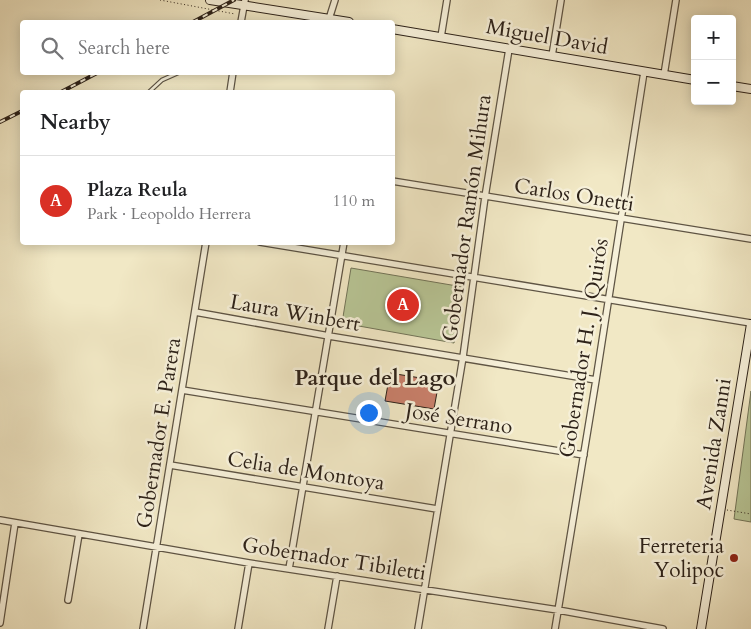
<!DOCTYPE html>
<html lang="en">
<head>
<meta charset="utf-8">
<style>
	:root { --surface:#fff; --page:#f2f2f2; --text:#202124; --muted:#757577; --line:#e0e0e0; --accent:#d93025 }
	body { margin:0; font-family:Cardo,serif; background:var(--page); color:var(--text) }
	.controls { position:absolute; right:15px; top:15px; display:grid; overflow:hidden; border-radius:5px; box-shadow:0 2px 12px #0003 }
	.controls button { width:45px; height:45px; display:grid; place-items:center; padding:0; border:0; border-bottom:1px solid var(--line); background:var(--surface); color:var(--text); font:25px sans-serif }
	.you { position:absolute; left:368px; top:412px; width:18px; height:18px; margin:-12px; border:4px solid #fff; border-radius:50%; background:#1a73e8; box-shadow:0 0 0 8px #1a73e833 }
	.badge { display:grid; place-items:center; width:32px; height:32px; border-radius:50%; background:var(--accent); color:#fff; font-size:16px; font-weight:700 }
	.pin { position:absolute; translate:-50% -50%; border:2px solid #fff; box-shadow:0 1px 5px #0006 }
	.list { margin:0; padding:0; list-style:none }
	h2 { display:flex; justify-content:space-between; align-items:center; height:65px; margin:0; padding:0 20px; font-size:21px }
	h2 small { font-size:16px; font-weight:400; color:var(--muted) }
	.list li { display:grid; grid-template-columns:32px 1fr auto; gap:15px; align-items:center; box-sizing:border-box; height:90px; padding:0 20px; border-top:1px solid var(--line) }
	.list b { display:block; font-size:19px; white-space:nowrap }
	.list p { margin:0; font-size:16px; white-space:nowrap; color:var(--muted) }
	.list em { font-size:16px; font-style:normal; color:var(--muted) }
	.icon { flex:none; width:28px; height:28px; fill:none; stroke:currentColor; stroke-width:2; stroke-linecap:round; stroke-linejoin:round }
	.map { position:relative; flex:none; width:751px; height:629px; overflow:hidden }
	.search { position:absolute; background:var(--surface); box-shadow:0 2px 12px #0003; left:20px; top:20px; width:375px; height:55px; display:flex; align-items:center; gap:12px; box-sizing:border-box; padding:0 18px; border-radius:5px; color:var(--muted); font-size:19px }
	.panel { position:absolute; background:var(--surface); box-shadow:0 2px 12px #0003; left:20px; top:90px; width:375px; height:155px; border-radius:5px }
	.map>svg:first-child { display:block }
</style>
</head>
<body>
<div class="map">
<svg width="751" height="629" viewBox="0 0 751 629">
	<rect width="100%" height="100%" fill="#f1e8c5"/>
	<filter id="stains"><feTurbulence type="fractalNoise" baseFrequency=".004" numOctaves="4"/><feColorMatrix values="0 0 0 0 .2 0 0 0 0 .09 0 0 0 0 .02 0 0 0 .5 -.17"/></filter>
	<radialGradient id="worn" r=".72"><stop offset=".6" stop-color="#630" stop-opacity="0"/><stop offset="1" stop-color="#630" stop-opacity=".3"/></radialGradient>
	<path fill="#b8c696" stroke="#727458" d="M351 268 463 287 454 343 342 323Z
		M751 391V522L734 519Z"/>
	<path fill="#c87f6a" stroke="#2d2219" d="M390 373 439 381 434 409 385 401Z"/>
	<g fill="none" stroke-linecap="round" stroke-linejoin="round">
		<g stroke="#5e5444" stroke-width="5">
			<path id="lane" d="M149 92 162 80 180 72"/>
		</g>
		<g stroke="#5e5444" stroke-width="8">
			<path id="street" d="M329 19 335 0
				M241 22 245 0
				M441 37 447 0
				M552 56 561 0
				M664 75 676 0
				M230 92 233 72
				M392 181 751 239
				M260 242 751 323
				M195 312 329 336 596 380
				M182 390 584 455
				M170 465 437 509
				M0 520 249 563 558 610 663 629
				M289 569 344 242
				M68 600 79 534
				M0 623 15 523
				M143 629 206 242
				M238 629 249 563
				M328 629 337 576
				M418 629 463 357 485 197 509 49
				M555 629 596 380 644 72"/>
		</g>
		<g stroke="#2d2219" stroke-width="10">
			<path id="secondary" d="M210 0 349 22
				M392 29 695 80
				M732 86 751 89
				M701 629 751 324"/>
		</g>
		<path stroke="#2d2219" stroke-width="1" stroke-dasharray="1 2.5" stroke-linecap="butt" d="M160 0 235 14
			M727 510 751 514"/>
		<use href="#lane" stroke="#f6f0d9" stroke-width="2.5"/>
		<use href="#street" stroke="#f6f0d9" stroke-width="5.5"/>
		<use href="#secondary" stroke="#f6f0d9" stroke-width="8"/>
		<g stroke="#2d2219" stroke-width="4">
			<path id="rail" d="M193 22 234 0
				M61 92 99 72
				M0 122 22 111"/>
		</g>
		<use href="#rail" stroke="#f6f0d9" stroke-width="2" stroke-dasharray="5.5" stroke-linecap="butt"/>
	</g>
	<circle fill="#8f2418" stroke="#f6f0d9" stroke-width="2" cx="734" cy="558" r="5"/>
	<g text-anchor="middle" dominant-baseline="central" stroke-width="5" stroke-linejoin="round" paint-order="stroke">
		<g font-size="21" fill="#2d2219" stroke="#f6f0d9">
			<text transform="translate(547 37) rotate(10)">Miguel David</text>
			<text transform="translate(574 195) rotate(9)">Carlos Onetti</text>
			<text transform="translate(467 218) rotate(-82)">Gobernador Ramón Mihura</text>
			<text transform="translate(295 313) rotate(10)">Laura Winbert</text>
			<text transform="translate(584 348) rotate(-81)">Gobernador H. J. Quirós</text>
			<text transform="translate(459 419) rotate(9)">José Serrano</text>
			<text transform="translate(159 433) rotate(-81)">Gobernador E. Parera</text>
			<text transform="translate(714 444) rotate(-81)">Avenida Zanni</text>
			<text transform="translate(306 471) rotate(9)">Celia de Montoya</text>
			<text transform="translate(334 559) rotate(9)">Gobernador Tibiletti</text>
		</g>
		<g font-size="21" fill="#2d2219" stroke="#f6f0d9" text-anchor="end">
			<text x="724" y="546">Ferreteria<tspan x="724" dy="24">Yolipoc</tspan></text>
		</g>
		<g font-size="22" font-weight="bold" fill="#2d2219" stroke="#f6f0d9">
			<text x="375" y="378">Parque del Lago</text>
		</g>
	</g>
	<rect width="100%" height="100%" filter="url(#stains)"/>
	<rect width="100%" height="100%" fill="url(#worn)"/>
</svg>
<div class="controls">
<button>+</button>
<button>−</button>
</div>
<div class="you"></div>
<div class="pin badge" style="left:403px;top:305px">A</div>
<div class="search"><svg class="icon" aria-label="search" viewBox="0 0 24 24"><circle cx="10" cy="10" r="6"/><path d="M15 15l6 6"/></svg>Search here</div>
<section class="panel">
<h2>Nearby<small></small></h2>
<ul class="list">
<li><span class="badge">A</span><div><b>Plaza Reula</b><p>Park · Leopoldo Herrera</p></div><em>110 m</em></li>
</ul>
</section>
</div>
</body>
</html>
